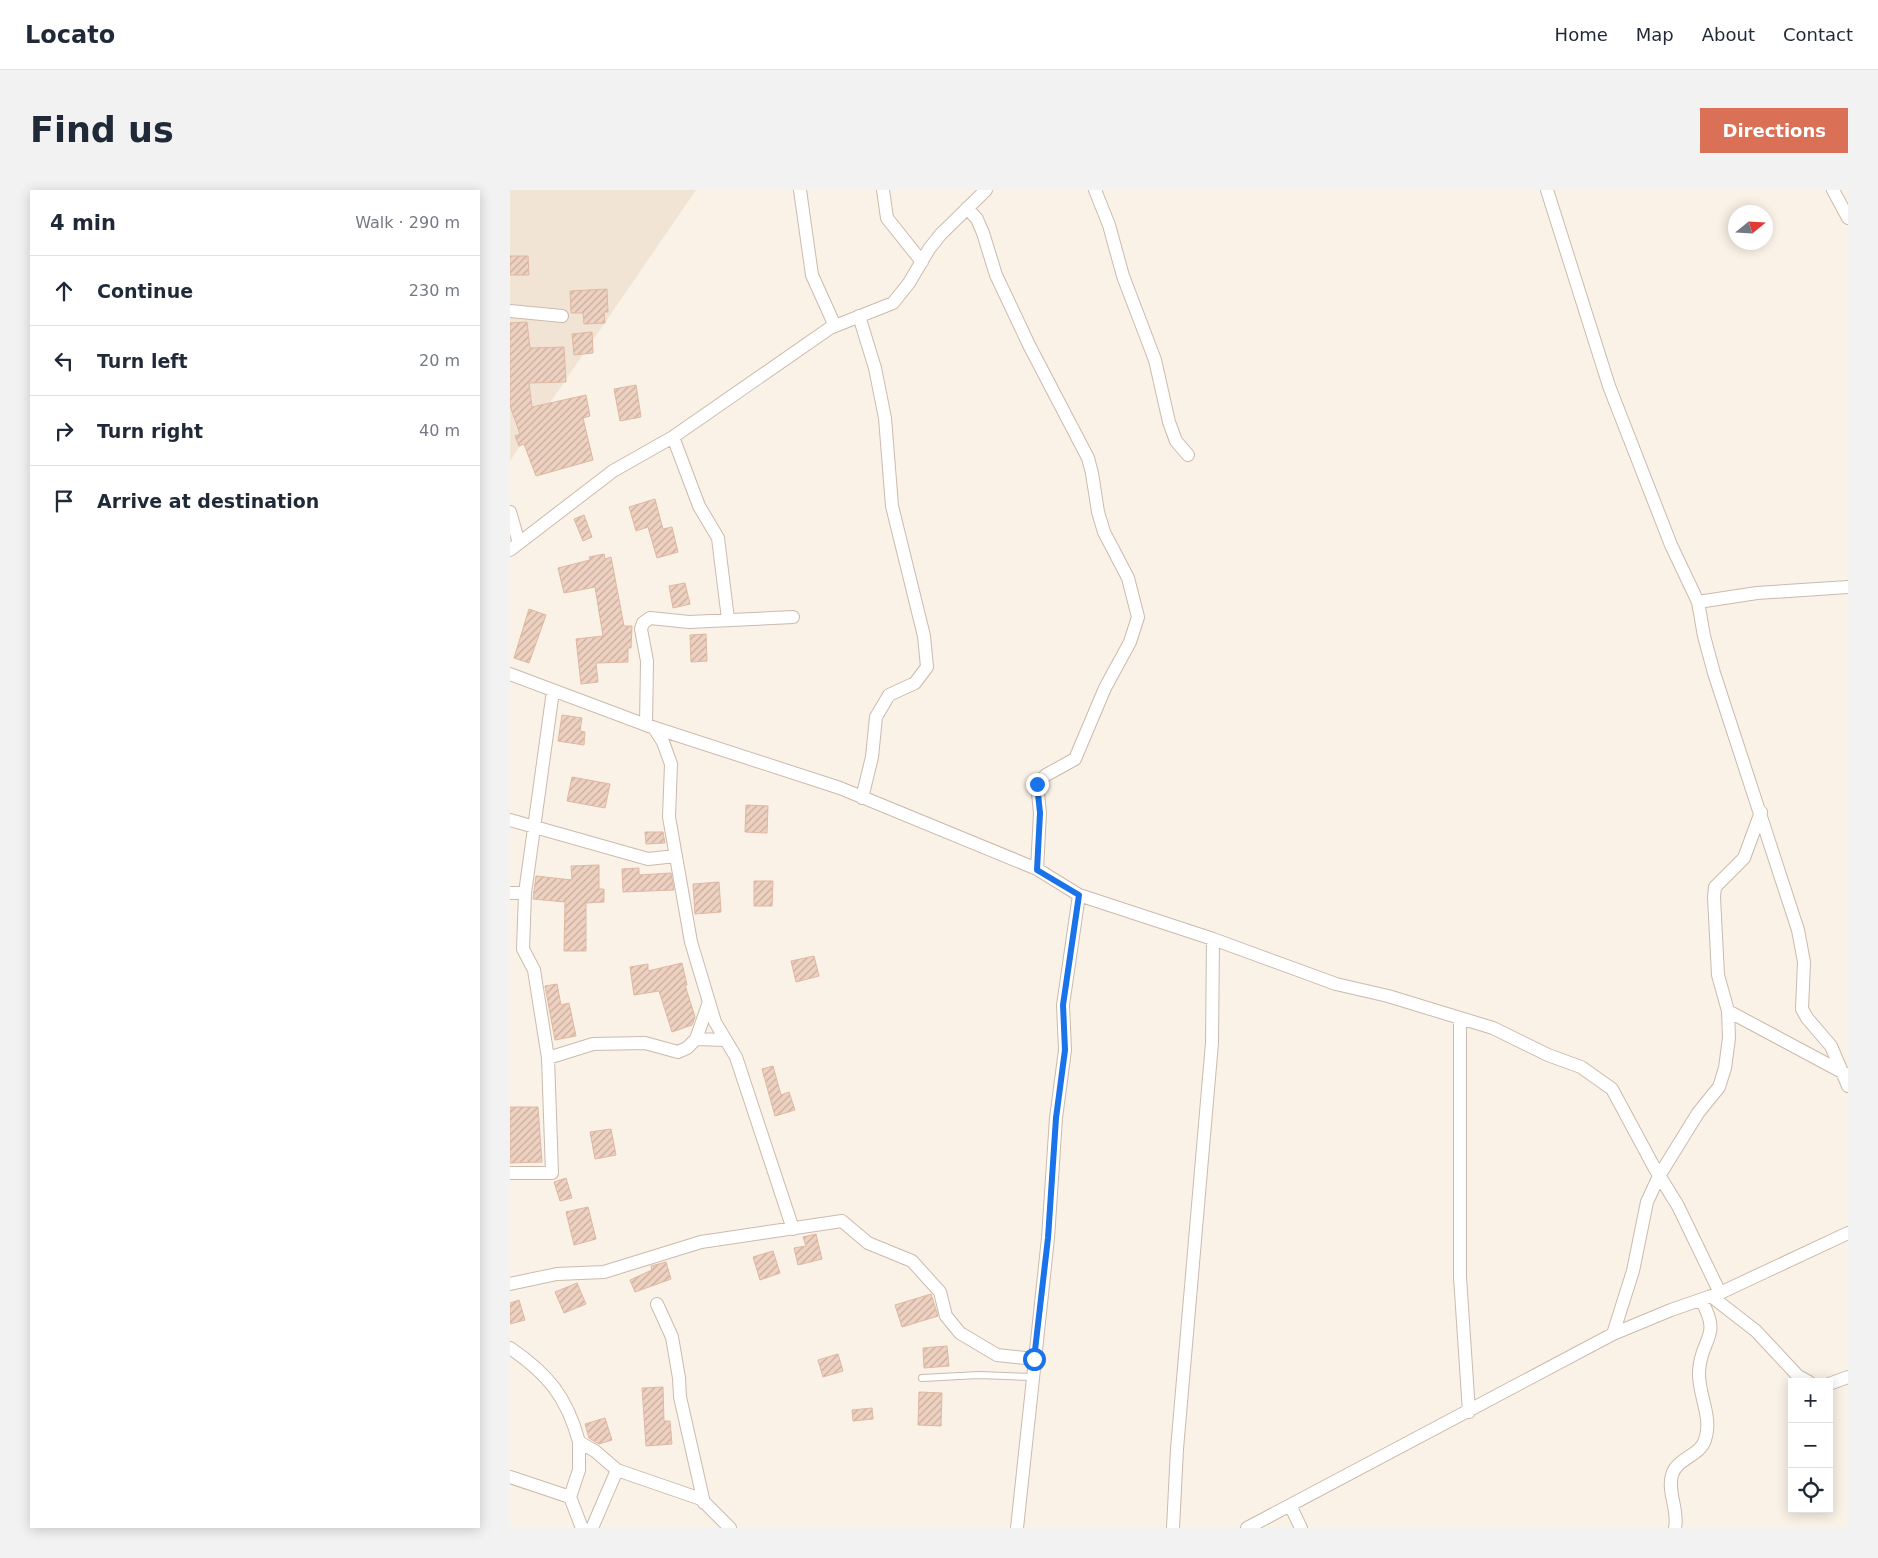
<!DOCTYPE html>
<html lang="en">
<head>
<meta charset="utf-8">
<style>
	:root { --surface:#fff; --page:#f2f2f3; --text:#1f2937; --muted:#747a83; --line:#e0e1e3; --accent:#da7055 }
	body { margin:0; font-family:"DejaVu Sans",sans-serif; background:var(--page); color:var(--text) }
	.controls { position:absolute; right:15px; bottom:15px; display:grid; overflow:hidden; border-radius:0px; box-shadow:0 2px 12px #0003 }
	.controls button { width:45px; height:45px; display:grid; place-items:center; padding:0; border:0; border-bottom:1px solid var(--line); background:var(--surface); color:var(--text); font:25px sans-serif }
	.compass { position:absolute; left:1218px; top:15px; width:45px; height:45px; border-radius:50%; background:var(--surface); box-shadow:0 2px 12px #0003; rotate:72deg }
	.stop { position:absolute; width:15px; height:15px; margin:-11px; border:4px solid #1a73e8; border-radius:50%; background:#fff }
	.stop.end { background:#1a73e8; border-color:#fff; box-shadow:0 1px 5px #0008 }
	.list { margin:0; padding:0; list-style:none }
	h2 { display:flex; justify-content:space-between; align-items:center; height:65px; margin:0; padding:0 20px; font-size:21px }
	h2 small { font-size:16px; font-weight:400; color:var(--muted) }
	.list li { display:grid; grid-template-columns:32px 1fr auto; gap:15px; align-items:center; box-sizing:border-box; height:70px; padding:0 20px; border-top:1px solid var(--line) }
	.list b { display:block; font-size:19px; white-space:nowrap }
	.list em { font-size:16px; font-style:normal; color:var(--muted) }
	.icon { flex:none; width:28px; height:28px; fill:none; stroke:currentColor; stroke-width:2; stroke-linecap:round; stroke-linejoin:round }
	.map { position:relative; flex:none; width:1338px; height:1338px; overflow:hidden; border-radius:0px }
	header { display:flex; align-items:center; gap:30px; box-sizing:border-box; height:70px; padding:0 25px; background:var(--surface); border-bottom:1px solid var(--line) }
	header strong { font-size:24px }
	nav { display:flex; gap:28px; margin-inline-start:auto; font-size:18px }
	.intro { display:flex; align-items:center; justify-content:space-between; box-sizing:border-box; height:120px; padding:0 30px }
	h1 { margin:0; font-size:35px }
	.button { padding:12px 22px; border-radius:0px; background:var(--accent); color:#fff; font-size:18px; font-weight:700 }
	main { display:flex; gap:30px; padding:0 30px }
	aside { flex:1; background:var(--surface); border-radius:0px; box-shadow:0 2px 12px #0003 }
	.map>svg:first-child { display:block }
</style>
</head>
<body>
<header>
<strong>Locato</strong>
<nav><a>Home</a><a>Map</a><a>About</a><a>Contact</a></nav>
</header>
<div class="intro"><h1>Find us</h1><a class="button">Directions</a></div>
<main>
<aside>
<h2>4 min<small>Walk · 290 m</small></h2>
<ul class="list">
<li><svg class="icon" aria-label="ahead" viewBox="0 0 24 24"><path d="M12 20V5M6 11l6-6 6 6"/></svg><div><b>Continue</b></div><em>230 m</em></li>
<li><svg class="icon" aria-label="left" viewBox="0 0 24 24"><path d="M17 20v-9H6M10 6l-5 5 5 5"/></svg><div><b>Turn left</b></div><em>20 m</em></li>
<li><svg class="icon" aria-label="right" viewBox="0 0 24 24"><path d="M7 20v-9h11M14 6l5 5-5 5"/></svg><div><b>Turn right</b></div><em>40 m</em></li>
<li><svg class="icon" aria-label="arrive" viewBox="0 0 24 24"><path d="M6 21V4h12l-3 4 3 4H6"/></svg><div><b>Arrive at destination</b></div></li>
</ul>
</aside>
<div class="map">
<svg width="1338" height="1338" viewBox="0 0 1338 1338">
	<defs>
		<pattern id="building-hatch" width="6" height="6" patternUnits="userSpaceOnUse" patternTransform="scale(1.25)"><rect width="6" height="6" fill="#eed1c0"/><path d="M-1 1l2-2M0 6l6-6M5 7l2-2" fill="none" stroke="#c5ad9e"/></pattern>
	</defs>
	<rect width="100%" height="100%" fill="#faf2e6"/>
	<path fill="#f2e4d5" d="M0 0H186L0 271Z"/>
	<path fill="url(#building-hatch)" stroke="#dfb8a2" d="M0 66H18L19 85H0Z
		M97 99 98 122H94L95 133 74 134 73 123H61L60 101Z
		M17 132 20 158 54 157 56 192 19 193 22 217 76 205 80 226 73 228 83 270 26 286 14 254 9 256 5 246 10 244 0 216V133Z
		M82 142 83 163 64 165 62 144Z
		M126 195 131 227 110 231 104 199Z
		M145 309 153 339 162 337 168 362 147 368 138 337 126 341 119 317Z
		M74 325 82 347 73 351 64 329Z
		M94 364 95 369 101 367 114 436H122L121 458H118V472L86 473 88 492 71 494 66 449 93 446 85 397 54 403 48 378 80 370 79 367Z
		M175 393 180 414 163 418 159 396Z
		M19 419 36 425 19 473 4 468Z
		M196 444 197 471 181 472 180 445Z
		M52 525 72 528 70 541 75 542 74 555 48 551Z
		M62 587 100 594 95 618 57 611Z
		M236 615 258 616 257 643 235 642Z
		M135 642H153L155 653 136 654Z
		M89 675V699H94V712L76 713V761H54L55 712 23 709 26 686 62 690 61 676Z
		M129 678V685L161 683 164 700 113 702 112 679Z
		M244 691H263L262 716H244Z
		M209 692 211 722 185 724 183 694Z
		M304 766 309 786 286 792 281 771Z
		M172 773 177 795H175L185 827 182 835 162 842 149 801 124 805 120 777 138 774V781Z
		M47 794 51 815 59 813 66 846 45 850 35 796Z
		M263 876 271 905 279 902 285 920 265 926 252 879Z
		M0 917H28L32 972 0 973Z
		M101 939 106 965 85 969 80 942Z
		M56 988 62 1008 50 1011 44 992Z
		M78 1017 86 1049 64 1055 56 1022Z
		M306 1044 312 1069 288 1075 284 1058 296 1056 293 1047Z
		M263 1061 270 1083 250 1090 243 1067Z
		M156 1072 161 1089 125 1102 120 1090 142 1080 141 1076Z
		M67 1093 76 1114 54 1123 45 1102Z
		M421 1104 428 1126 392 1137 385 1115Z
		M9 1110 15 1130 0 1134V1113Z
		M437 1156 439 1176 414 1178 413 1158Z
		M328 1164 333 1181 313 1187 308 1170Z
		M153 1197 154 1231H160L162 1254 136 1256 132 1198Z
		M409 1202 432 1203 431 1236 408 1235Z
		M362 1218 363 1229 343 1231 342 1220Z
		M95 1228 102 1250 89 1254 79 1248 75 1234Z"/>
	<g fill="none" stroke-linecap="round" stroke-linejoin="round">
		<g stroke="#cbbaad" stroke-width="8">
			<path id="service" d="M412 1188 469 1185 522 1187"/>
		</g>
		<g stroke="#cbbaad" stroke-width="14">
			<path id="minor" d="M290 0 302 85 325 136
				M373 0 377 28 412 72
				M585 0 599 35 613 86 645 170 659 232 666 251 678 265
				M1037 0 1099 196 1161 355 1188 412 1194 446 1204 483 1288 740 1294 772 1292 819 1297 828 1321 856 1338 896
				M1323 0 1338 28
				M457 18 467 29 473 43 486 85 519 155 578 268 582 283 588 322 594 342 618 388 628 427 620 452 595 498 565 569 536 585 527 594 530 623 527 679
				M0 121 52 126
				M349 126 365 178 375 228 382 316 414 446 417 477 405 493 379 505 366 527 362 567 352 608
				M163 247 189 316 208 348 218 429
				M0 322 9 353
				M0 360 103 281 163 247 320 138 383 113 399 93 419 59 431 44 476 0
				M1188 412 1247 403 1338 397
				M0 484 136 535 330 598 527 679 569 705 703 749 826 794 878 806 983 838 1038 865 1071 877 1102 899 1144 977 1168 1016 1210 1103
				M136 535 137 471 131 439 133 433 140 428 179 432 283 427
				M144 538 153 552 161 574 159 627 181 752 205 832 226 867 283 1039
				M0 630 138 669 166 666
				M0 703H15
				M1218 821 1334 883
				M950 828V1087L959 1222
				M186 849 215 850
				M38 868 83 854 135 853 168 862 177 858 186 849 199 812
				M0 983H42L38 868 24 780 13 759 15 703 43 501
				M0 1094 47 1084 94 1082 191 1052 332 1031 358 1053 402 1071 430 1102 436 1126 450 1143 487 1165 524 1169
				M1201 1106 1246 1141 1288 1186 1299 1192
				M147 1114 162 1147 169 1188 170 1207 194 1313
				M1103 1144 1123 1081 1137 1012 1149 986 1188 923 1209 897 1215 878 1219 848 1218 821 1208 785 1204 707 1205 697 1234 668 1251 622
				M0 1158C38 1184 57 1207 69 1252L85 1261 107 1280 191 1309 220 1338
				M1319 1194 1338 1187
				M0 1287 60 1307 72 1338
				M60 1307 69 1280V1252
				M780 1315 791 1338
				M82 1338 107 1280
				M507 1338 538 1048 546 928 555 860 553 815 569 705
				M663 1338 667 1259 702 853 703 749
				M737 1338 1103 1144 1161 1120 1210 1103 1338 1043
				M1165 1338C1169 1321 1157 1302 1162 1285 1167 1268 1190 1266 1195 1250 1203 1227 1188 1205 1189 1182 1190 1148 1213 1148 1191 1110"/>
		</g>
		<use href="#service" stroke="#fff" stroke-width="6"/>
		<use href="#minor" stroke="#fff" stroke-width="12"/>
	</g>
	<g fill="none" stroke-linecap="round" stroke-linejoin="round">
		<path stroke="#1a73e8" stroke-width="6" d="M524 1169 538 1048 546 928 555 860 553 815 569 705 527 680 530 623 527 594"/>
	</g>
</svg>
<div class="controls">
<button>+</button>
<button>−</button>
<button><svg class="icon" aria-label="locate" viewBox="0 0 24 24"><circle cx="12" cy="12" r="6"/><path d="M12 2v4M12 18v4M2 12h4M18 12h4"/></svg></button>
</div>
<svg class="compass" viewBox="-18 -18 36 36"><path d="M0-13l5 13h-10z" fill="#e53935"/><path d="M0 13l5-13h-10z" fill="#747a83"/></svg>
<div class="stop" style="left:524px;top:1169px"></div>
<div class="stop end" style="left:527px;top:594px"></div>
</div>
</main>
</body>
</html>
